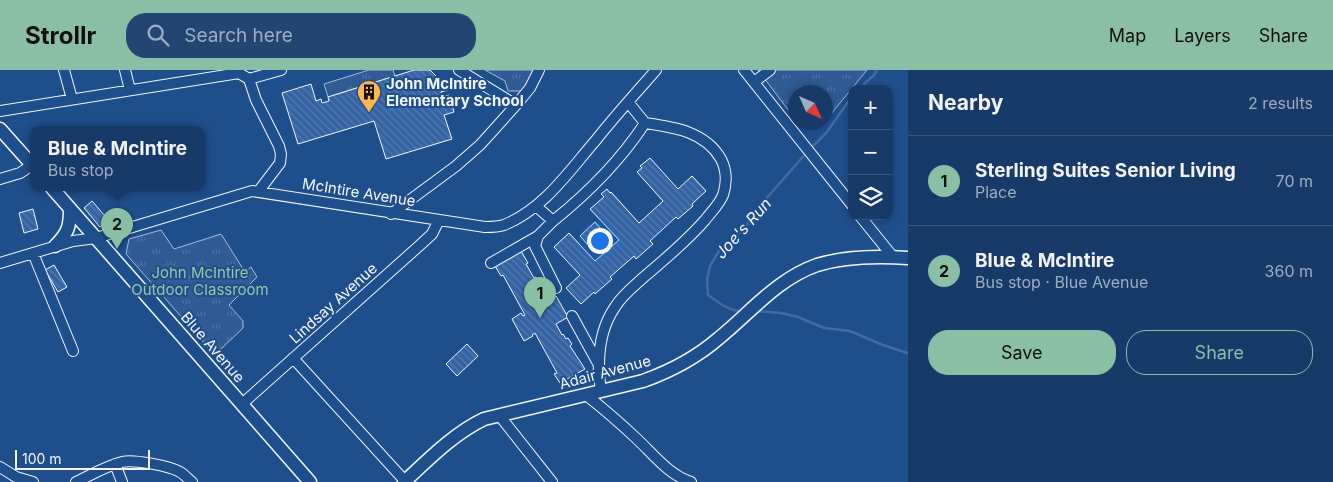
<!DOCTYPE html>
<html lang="en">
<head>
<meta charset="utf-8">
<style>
	:root { --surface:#173a69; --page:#244571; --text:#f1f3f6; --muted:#9eadc0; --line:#36547d; --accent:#8abfa5 }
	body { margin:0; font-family:Inter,sans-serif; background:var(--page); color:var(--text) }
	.controls { position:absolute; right:15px; top:15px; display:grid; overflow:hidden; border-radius:10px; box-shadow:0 2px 8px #0003 }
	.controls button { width:45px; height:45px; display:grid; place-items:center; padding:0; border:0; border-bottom:1px solid var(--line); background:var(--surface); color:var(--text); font:25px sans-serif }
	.compass { position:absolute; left:788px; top:15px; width:45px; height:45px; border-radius:50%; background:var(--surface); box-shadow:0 2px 8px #0003; rotate:135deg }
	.scale { position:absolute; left:15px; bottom:12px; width:135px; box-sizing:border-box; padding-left:5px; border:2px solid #f2f6ff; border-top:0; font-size:14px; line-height:18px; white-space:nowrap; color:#f2f6ff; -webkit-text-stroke:4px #1f4e8c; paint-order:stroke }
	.you { position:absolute; left:599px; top:170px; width:18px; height:18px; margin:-12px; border:4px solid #fff; border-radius:50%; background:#1a73e8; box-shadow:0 0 0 8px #1a73e833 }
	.badge { display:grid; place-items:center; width:32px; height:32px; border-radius:50%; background:var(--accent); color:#111; font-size:16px; font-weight:700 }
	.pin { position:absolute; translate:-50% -41px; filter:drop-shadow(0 1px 2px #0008) }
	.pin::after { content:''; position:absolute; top:26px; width:18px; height:15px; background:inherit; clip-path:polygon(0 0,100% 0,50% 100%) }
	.popup { position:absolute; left:30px; top:56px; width:175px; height:65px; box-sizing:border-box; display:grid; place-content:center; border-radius:10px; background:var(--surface); filter:drop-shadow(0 1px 4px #0005); font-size:16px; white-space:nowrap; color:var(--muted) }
	.popup b { font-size:19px; color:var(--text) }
	.popup::after { content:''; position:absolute; left:50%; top:100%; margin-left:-10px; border:10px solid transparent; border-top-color:var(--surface) }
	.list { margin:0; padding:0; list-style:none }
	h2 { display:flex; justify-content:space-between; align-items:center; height:65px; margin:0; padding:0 20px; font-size:21px }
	h2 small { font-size:16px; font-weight:400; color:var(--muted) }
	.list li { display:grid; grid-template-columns:32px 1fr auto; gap:15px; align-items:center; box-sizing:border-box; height:90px; padding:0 20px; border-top:1px solid var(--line) }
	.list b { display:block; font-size:19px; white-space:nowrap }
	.list p { margin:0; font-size:16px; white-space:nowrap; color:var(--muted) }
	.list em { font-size:16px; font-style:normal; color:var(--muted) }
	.actions { display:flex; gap:10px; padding:15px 20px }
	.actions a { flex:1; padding:11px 0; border:1px solid var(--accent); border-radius:20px; text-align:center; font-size:18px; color:var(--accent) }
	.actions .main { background:var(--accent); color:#111 }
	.icon { flex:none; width:28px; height:28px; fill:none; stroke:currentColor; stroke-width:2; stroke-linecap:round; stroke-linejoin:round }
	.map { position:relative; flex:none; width:908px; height:412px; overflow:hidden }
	header { display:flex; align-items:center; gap:30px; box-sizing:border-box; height:70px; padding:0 25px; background:var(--accent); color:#111 }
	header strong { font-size:24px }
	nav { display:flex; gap:28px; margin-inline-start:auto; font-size:18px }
	.search { width:350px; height:45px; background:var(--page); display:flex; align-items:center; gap:12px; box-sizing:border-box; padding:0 18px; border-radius:20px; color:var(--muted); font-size:19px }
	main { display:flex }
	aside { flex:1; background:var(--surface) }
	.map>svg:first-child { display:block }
</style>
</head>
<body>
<header>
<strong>Strollr</strong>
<div class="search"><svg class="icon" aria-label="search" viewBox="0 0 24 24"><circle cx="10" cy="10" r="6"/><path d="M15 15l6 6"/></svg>Search here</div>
<nav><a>Map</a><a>Layers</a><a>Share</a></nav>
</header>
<main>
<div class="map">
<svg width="908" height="412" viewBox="0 0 908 412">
	<defs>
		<pattern id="park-tufts" width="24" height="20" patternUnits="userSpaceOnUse" patternTransform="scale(1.25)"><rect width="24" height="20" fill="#305b95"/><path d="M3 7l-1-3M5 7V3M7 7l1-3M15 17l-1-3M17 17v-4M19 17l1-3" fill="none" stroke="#4e73a5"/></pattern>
		<pattern id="building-back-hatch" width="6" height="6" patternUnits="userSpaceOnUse" patternTransform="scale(1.25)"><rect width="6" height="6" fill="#3563a3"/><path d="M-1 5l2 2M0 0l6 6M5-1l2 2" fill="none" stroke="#537ab1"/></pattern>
	</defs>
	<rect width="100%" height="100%" fill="#1f4e8c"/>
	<path fill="url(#park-tufts)" stroke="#a8bbd7" d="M369 0H393L395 6 328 27 324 14Z
		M485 0H533L527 13 521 21H508L505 11Z
		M758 0H867L826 50V22H796L795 49Z
		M161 160 174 179 221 164 245 202 251 197 257 207 229 235 243 251V258L222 278 213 283 126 184 129 169Z"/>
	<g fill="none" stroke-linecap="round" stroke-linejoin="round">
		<path stroke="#446ba0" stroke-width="2.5" d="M859 19 874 5 877 0
			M811 78 827 62 852 26
			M741 241C728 241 718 232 708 225L707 210 710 196 720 179 743 160 765 130 807 82
			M756 241 781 243 798 247 824 258 850 261 883 275 908 283"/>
	</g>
	<path fill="url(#building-back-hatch)" stroke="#f2f6ff" d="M414 0H430L436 6 440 15 446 13 448 20 441 22 442 27 449 25 454 42 444 45 452 69 386 89 374 51 298 74 282 23 311 14 316 31 321 29 322 33 329 31 328 27Z
		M650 88 678 119 692 106 706 121 692 134 693 136 678 149 676 147 650 171 653 174 636 189 634 186 610 207 612 209 595 224 594 222 581 234 566 218 580 205 554 177 569 163 595 191 619 170 590 139 604 127 601 124 607 119 610 123 611 122 639 153 663 131 637 102 642 98 640 96Z
		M92 131 104 145 111 142 114 152 106 155 105 152 100 157 84 138Z
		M33 139 38 159 24 163 19 143Z
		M595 152 602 160 587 174 580 166Z
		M521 181 528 193 526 194 534 208 536 207 540 215 538 216 540 220 539 221 545 232 556 226 568 247 556 254 562 265 563 264 566 269 568 268 572 274 570 276 585 299 560 313 554 304 557 303 535 263 532 265 533 266 524 271 512 249 521 243 523 246 525 245 503 205 501 206 495 196Z
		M54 195 67 217 58 222 45 200Z
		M467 274 478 286 457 306 446 294Z"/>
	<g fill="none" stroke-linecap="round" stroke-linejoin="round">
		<g stroke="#f2f6ff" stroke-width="12">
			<path id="minor" d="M64 0 72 29
				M125 0 130 20
				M239 0V3L249 9 256 30 279 76 281 84 280 93 258 122
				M459 0 516 35
				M744 0 852 135
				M249 9 281 0
				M754 12 770 0
				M0 41 239 3
				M0 109 20 103 32 95
				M536 136 553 151C588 123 620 91 645 53L628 32
				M391 144 456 96 480 75 516 35 530 18 539 0
				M860 146 893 187
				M553 151 538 166 535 176 556 218
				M33 183 73 281
				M0 193 73 171 96 168 252 121 485 157C491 157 498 157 504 155 544 139 569 101 596 70 615 46 636 23 656 0
				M491 193 538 166
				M572 246 599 295
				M293 288 405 411
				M601 321C600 312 598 303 599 295 599 275 604 253 615 237 622 225 634 216 644 207 665 189 687 171 705 150 711 142 719 135 723 125 727 113 727 101 721 89 705 61 673 57 645 53
				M586 325C604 339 620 353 637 369 653 384 669 405 691 412
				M242 334 419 176 432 164 439 150
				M499 345 552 412
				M115 394 122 412
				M0 397 16 407 33 412
				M76 412C91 405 106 396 122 392 133 389 170 396 180 402 184 404 188 409 192 412"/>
		</g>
		<g stroke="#f2f6ff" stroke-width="15">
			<path id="major" d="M0 59 33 96
				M52 118 310 412
				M55 176C68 163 70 157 70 139
				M404 412C429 389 453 364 484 349L643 311C671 301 696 288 719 268 751 242 777 209 817 195 846 186 878 186 908 188"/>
		</g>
		<use href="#minor" stroke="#1f4e8c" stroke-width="10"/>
		<use href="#major" stroke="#1f4e8c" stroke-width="12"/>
	</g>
	<defs>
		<g id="building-pin" transform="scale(1.25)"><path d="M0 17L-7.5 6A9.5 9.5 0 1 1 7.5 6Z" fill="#ffb74d" stroke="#1f4e8c"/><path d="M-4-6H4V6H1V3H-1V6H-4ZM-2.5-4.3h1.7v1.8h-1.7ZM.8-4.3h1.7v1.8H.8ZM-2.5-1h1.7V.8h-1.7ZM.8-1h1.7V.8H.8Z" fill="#111"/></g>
	</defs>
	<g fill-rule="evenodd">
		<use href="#building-pin" x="369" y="22"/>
	</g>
	<g text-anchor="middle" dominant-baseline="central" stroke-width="4" stroke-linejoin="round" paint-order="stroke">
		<g font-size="15" font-weight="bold" fill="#f2f6ff" stroke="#1f4e8c" text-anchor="start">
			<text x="386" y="13">John McIntire<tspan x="386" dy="17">Elementary School</tspan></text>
		</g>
		<g font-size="15" fill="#f2f6ff" stroke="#1f4e8c">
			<text transform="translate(359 122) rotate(9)">McIntire Avenue</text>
			<text transform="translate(333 233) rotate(-42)">Lindsay Avenue</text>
			<text transform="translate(213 277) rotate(49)">Blue Avenue</text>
			<text transform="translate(605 302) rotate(-15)">Adair Avenue</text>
		</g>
		<g font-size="15" fill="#97c8a6" stroke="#1f4e8c">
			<text x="200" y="202">John McIntire<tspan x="200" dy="17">Outdoor Classroom</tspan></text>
		</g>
		<g font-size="16" font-style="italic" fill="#f2f6ff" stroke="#1f4e8c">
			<text transform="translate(743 158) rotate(-48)">Joe's Run</text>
		</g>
	</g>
</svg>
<div class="controls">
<button>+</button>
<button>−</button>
<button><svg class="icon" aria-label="layers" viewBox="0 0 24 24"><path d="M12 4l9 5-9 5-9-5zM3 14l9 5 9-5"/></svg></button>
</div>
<svg class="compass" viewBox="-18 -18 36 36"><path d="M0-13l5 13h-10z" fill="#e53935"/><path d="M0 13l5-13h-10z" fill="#9eadc0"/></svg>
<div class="scale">100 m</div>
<div class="you"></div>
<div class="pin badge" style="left:540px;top:248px">1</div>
<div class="pin badge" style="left:117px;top:179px">2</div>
<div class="popup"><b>Blue &amp; McIntire</b>Bus stop</div>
</div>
<aside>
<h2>Nearby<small>2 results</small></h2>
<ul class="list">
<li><span class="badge">1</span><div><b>Sterling Suites Senior Living</b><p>Place</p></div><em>70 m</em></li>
<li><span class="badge">2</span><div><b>Blue &amp; McIntire</b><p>Bus stop · Blue Avenue</p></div><em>360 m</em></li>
</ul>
<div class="actions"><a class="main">Save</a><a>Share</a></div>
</aside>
</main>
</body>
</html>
